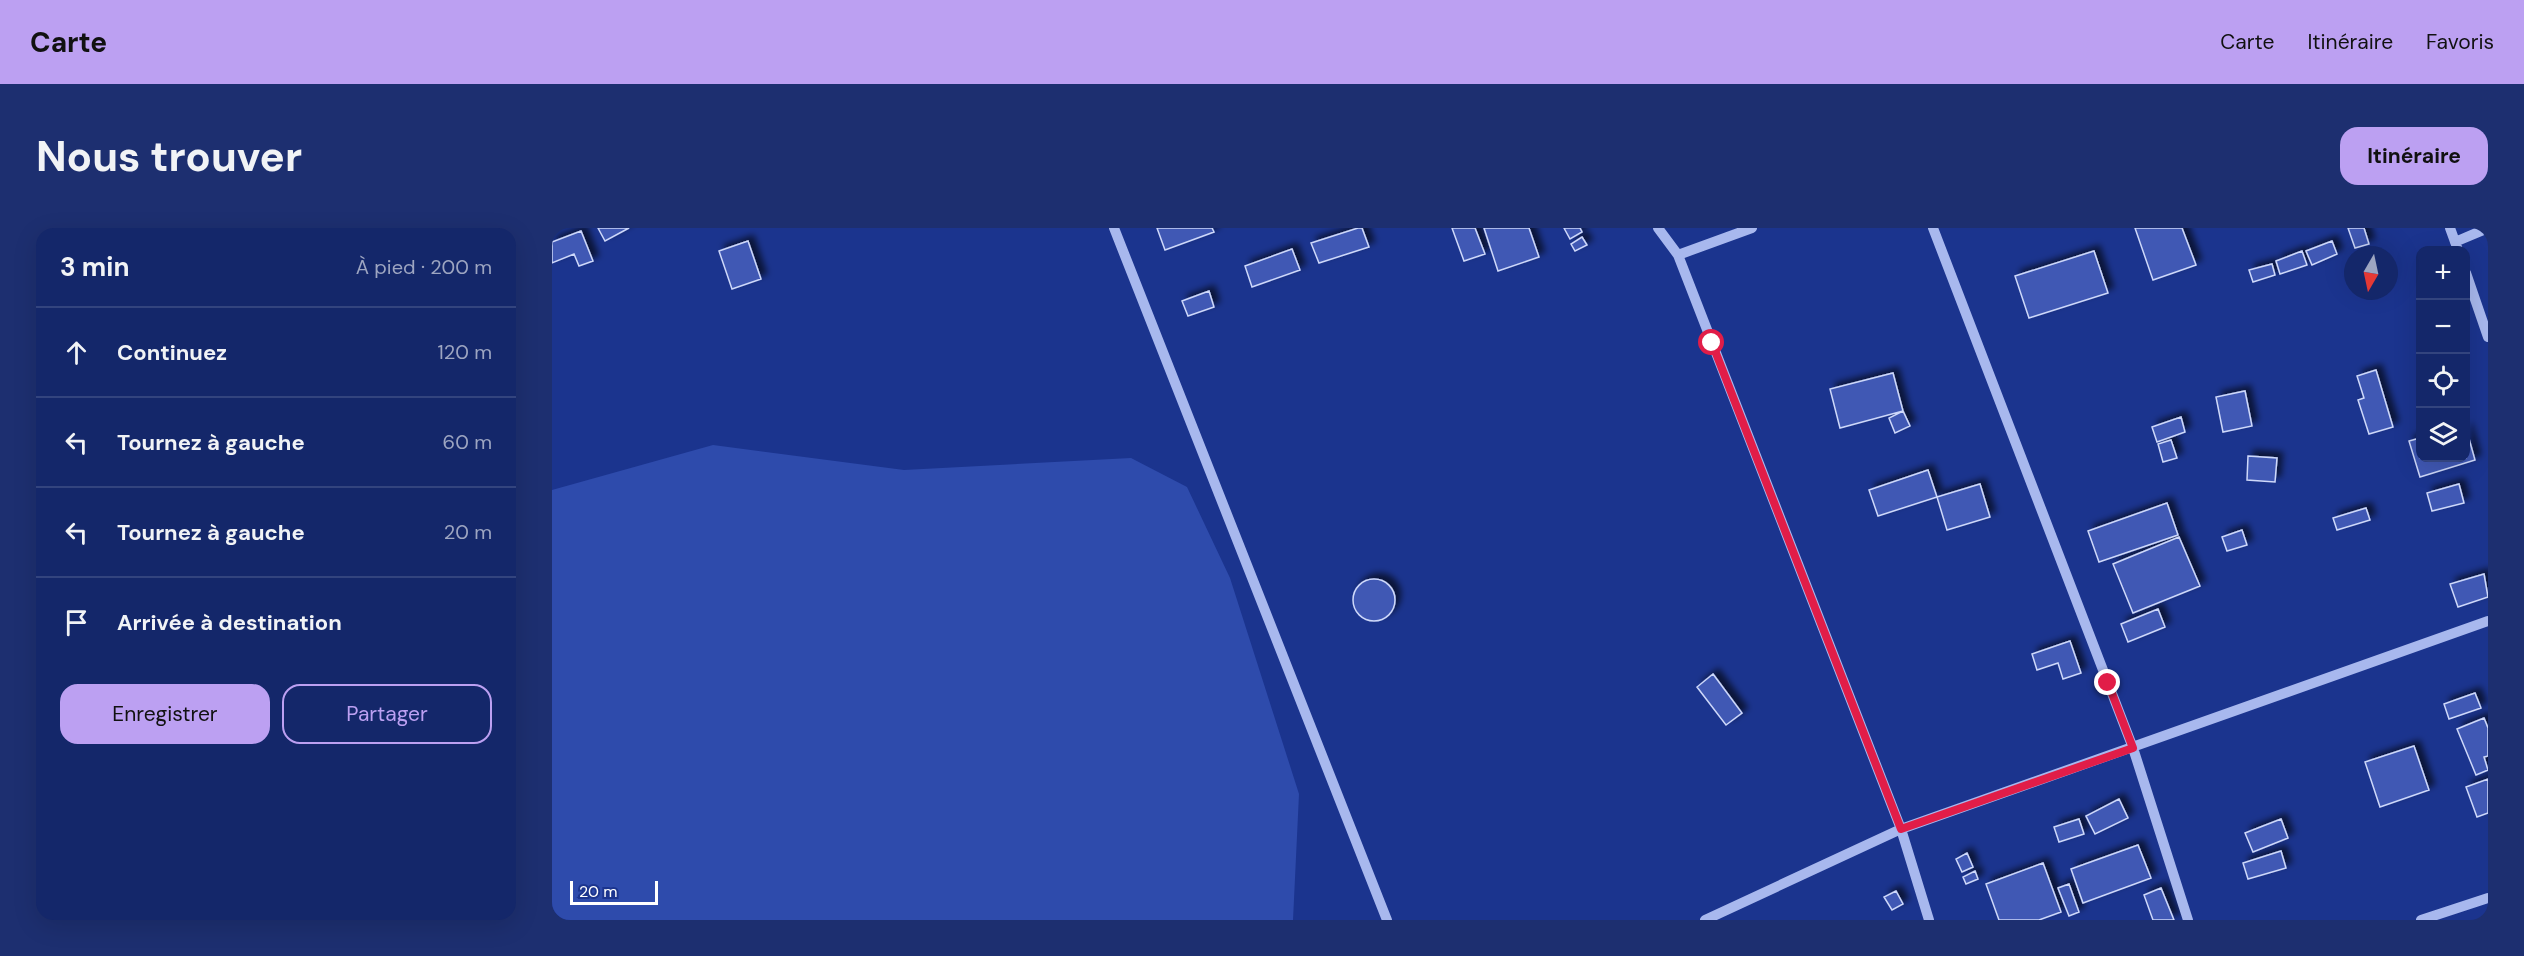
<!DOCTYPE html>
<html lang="fr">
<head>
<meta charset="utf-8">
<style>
	:root { --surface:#14276a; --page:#1d2f70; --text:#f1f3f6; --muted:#9da5c1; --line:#33447e; --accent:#bca0f2 }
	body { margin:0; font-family:"DM Sans",sans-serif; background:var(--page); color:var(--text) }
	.controls { position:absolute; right:18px; top:18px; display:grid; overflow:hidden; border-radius:12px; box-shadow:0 6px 24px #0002 }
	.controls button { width:54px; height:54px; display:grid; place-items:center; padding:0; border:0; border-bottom:2px solid var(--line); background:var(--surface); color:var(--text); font:30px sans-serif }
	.compass { position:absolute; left:1792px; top:18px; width:54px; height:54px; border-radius:50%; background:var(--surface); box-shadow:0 6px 24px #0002; rotate:189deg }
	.scale { position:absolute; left:18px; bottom:15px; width:88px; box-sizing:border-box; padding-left:6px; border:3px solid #fff; border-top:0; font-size:16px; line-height:21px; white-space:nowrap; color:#fff; -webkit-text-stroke:4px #1b348e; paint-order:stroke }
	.stop { position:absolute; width:18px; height:18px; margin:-14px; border:4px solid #e11d48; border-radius:50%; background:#fff }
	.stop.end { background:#e11d48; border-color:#fff; box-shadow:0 2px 6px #0008 }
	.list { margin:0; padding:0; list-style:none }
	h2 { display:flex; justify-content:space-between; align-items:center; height:78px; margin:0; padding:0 24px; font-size:26px }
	h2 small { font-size:20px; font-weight:400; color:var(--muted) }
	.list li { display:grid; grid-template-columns:39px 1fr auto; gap:18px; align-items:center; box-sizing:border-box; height:90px; padding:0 24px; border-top:2px solid var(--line) }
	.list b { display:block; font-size:22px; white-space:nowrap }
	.list em { font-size:20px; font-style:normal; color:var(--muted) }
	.actions { display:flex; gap:12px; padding:18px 24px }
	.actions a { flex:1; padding:14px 0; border:2px solid var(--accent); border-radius:18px; text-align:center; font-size:21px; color:var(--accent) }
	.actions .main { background:var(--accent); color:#111 }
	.icon { flex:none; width:33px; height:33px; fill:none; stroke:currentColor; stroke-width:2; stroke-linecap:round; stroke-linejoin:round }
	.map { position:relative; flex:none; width:1936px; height:692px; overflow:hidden; border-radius:18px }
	header { display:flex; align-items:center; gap:36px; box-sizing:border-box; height:84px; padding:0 30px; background:var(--accent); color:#111 }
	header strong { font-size:28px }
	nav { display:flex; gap:33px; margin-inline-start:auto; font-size:21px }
	.intro { display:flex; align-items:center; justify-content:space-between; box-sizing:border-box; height:144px; padding:0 36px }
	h1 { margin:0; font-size:42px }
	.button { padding:15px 27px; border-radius:18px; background:var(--accent); color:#111; font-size:21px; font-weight:700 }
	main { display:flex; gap:36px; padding:0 36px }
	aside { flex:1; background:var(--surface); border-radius:18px; box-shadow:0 6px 24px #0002 }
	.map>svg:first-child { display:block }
</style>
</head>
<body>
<header>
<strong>Carte</strong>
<nav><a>Carte</a><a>Itinéraire</a><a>Favoris</a></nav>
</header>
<div class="intro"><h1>Nous trouver</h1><a class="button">Itinéraire</a></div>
<main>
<aside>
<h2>3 min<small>À pied · 200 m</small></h2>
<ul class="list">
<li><svg class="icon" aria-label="ahead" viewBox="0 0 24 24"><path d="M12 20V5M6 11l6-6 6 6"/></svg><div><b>Continuez</b></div><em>120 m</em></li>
<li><svg class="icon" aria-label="left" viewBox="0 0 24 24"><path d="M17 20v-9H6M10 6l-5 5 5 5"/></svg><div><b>Tournez à gauche</b></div><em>60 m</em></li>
<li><svg class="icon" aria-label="left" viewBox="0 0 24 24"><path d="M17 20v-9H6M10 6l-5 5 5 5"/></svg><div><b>Tournez à gauche</b></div><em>20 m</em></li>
<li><svg class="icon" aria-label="arrive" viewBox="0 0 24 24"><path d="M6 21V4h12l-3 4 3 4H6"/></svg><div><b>Arrivée à destination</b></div></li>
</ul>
<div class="actions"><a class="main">Enregistrer</a><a>Partager</a></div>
</aside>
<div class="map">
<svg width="1936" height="692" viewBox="0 0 1936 692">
	<defs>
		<filter id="shadow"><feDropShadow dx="5.5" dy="-5.5" stdDeviation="3" flood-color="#0009"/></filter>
	</defs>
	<rect width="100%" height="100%" fill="#1b348e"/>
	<path fill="#2e4bac" d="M161 217 352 242 579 230 635 259 678 350 747 566 741 692H0V262Z"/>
	<path fill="#3f59b4" stroke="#ced8fa" stroke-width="1.5" filter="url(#shadow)" d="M46 0H77L53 13Z
		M605 0H660L662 4 613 22Z
		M806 0H810L817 19 767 35 759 15Z
		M900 0H923L933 26 912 33Z
		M932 0H977L987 29 946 43Z
		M1012 0H1028L1030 4 1018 11Z
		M1583 0H1630L1644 37 1601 52Z
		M1796 0H1812L1817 16 1803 20Z
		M29 3 41 33 27 38 22 26 0 35V14Z
		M1030 9 1035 17 1023 23 1019 16Z
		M196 13 209 51 180 61 167 23Z
		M1780 13 1785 26 1760 37 1754 23Z
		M740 21 748 42 700 59 693 38Z
		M1542 23 1556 65 1477 90 1463 48Z
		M1750 23 1755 37 1728 46 1724 33Z
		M1720 36 1723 47 1701 54 1697 42Z
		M657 63 662 79 636 88 630 73Z
		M1824 142 1841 199 1817 206 1806 172 1812 170 1805 148Z
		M1341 145 1351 183 1288 200 1278 161Z
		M1693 163 1700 198 1671 204 1664 169Z
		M1351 183 1358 198 1343 205 1337 190Z
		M1629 189 1633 204 1605 214 1600 199Z
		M1914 200 1923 232 1868 249 1857 213 1868 210V230H1914Z
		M1619 212 1625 230 1611 234 1606 216Z
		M1696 228 1725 230 1723 254 1695 252Z
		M1376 242 1385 269 1326 288 1317 262Z
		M1428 256 1438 289 1395 302 1385 269Z
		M1907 256 1912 275 1880 283 1875 265Z
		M1615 275 1626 307 1547 334 1536 303Z
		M1814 280 1818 292 1785 302 1781 290Z
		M1690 302 1695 317 1675 323 1670 309Z
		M1627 309 1648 358 1581 385 1561 336Z
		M1932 346 1936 369 1906 379 1898 356Z
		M801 372a21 21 0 1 1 42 0a21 21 0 1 1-42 0Z
		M1606 381 1613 399 1576 414 1569 396Z
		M1518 413 1529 445 1511 451 1506 435 1485 442 1480 426Z
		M1161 446 1190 485 1174 497 1145 459Z
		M1923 465 1929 480 1897 491 1892 476Z
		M1932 490 1936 500V528L1932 529 1936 542 1924 547 1905 501Z
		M1862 518 1877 562 1828 579 1813 534Z
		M1936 551V585L1925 589 1914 559Z
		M1567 571 1576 590 1543 606 1534 588Z
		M1527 591 1532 606 1507 614 1502 599Z
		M1729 591 1736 610 1701 624 1693 605Z
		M1586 617 1599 650 1531 675 1519 641Z
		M1729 623 1734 640 1696 651 1691 635Z
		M1415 625 1421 639 1410 644 1404 631Z
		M1491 635 1509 684 1487 692H1447L1434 656Z
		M1423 643 1426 651 1414 656 1411 649Z
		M1517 656 1527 684 1517 688 1506 660Z
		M1609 660 1622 692H1601L1592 667Z
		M1344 663 1351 676 1340 682 1332 669Z"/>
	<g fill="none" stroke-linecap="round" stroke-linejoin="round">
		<path stroke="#a8b8ee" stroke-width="10" d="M562 0 835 692
			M1106 0 1126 27 1349 601 1377 692
			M1381 0 1581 520 1636 692
			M1898 0 1906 22
			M1903 14 1936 0
			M1126 27 1200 0
			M1914 45 1936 109
			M1153 692 1349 601 1936 393
			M1869 692 1936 670"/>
	</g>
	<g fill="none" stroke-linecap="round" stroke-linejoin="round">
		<path stroke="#e11d48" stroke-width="8" d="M1160 115 1349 601 1581 520 1556 455"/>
	</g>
</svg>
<div class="controls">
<button>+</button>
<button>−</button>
<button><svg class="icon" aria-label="locate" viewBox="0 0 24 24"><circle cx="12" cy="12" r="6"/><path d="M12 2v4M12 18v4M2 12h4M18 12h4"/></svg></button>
<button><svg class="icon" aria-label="layers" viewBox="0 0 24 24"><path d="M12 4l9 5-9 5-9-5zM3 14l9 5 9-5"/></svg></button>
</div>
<svg class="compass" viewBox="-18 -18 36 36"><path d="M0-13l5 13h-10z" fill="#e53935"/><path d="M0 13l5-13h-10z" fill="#9da5c1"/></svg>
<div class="scale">20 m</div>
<div class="stop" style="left:1160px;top:115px"></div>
<div class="stop end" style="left:1556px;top:455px"></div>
</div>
</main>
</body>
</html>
